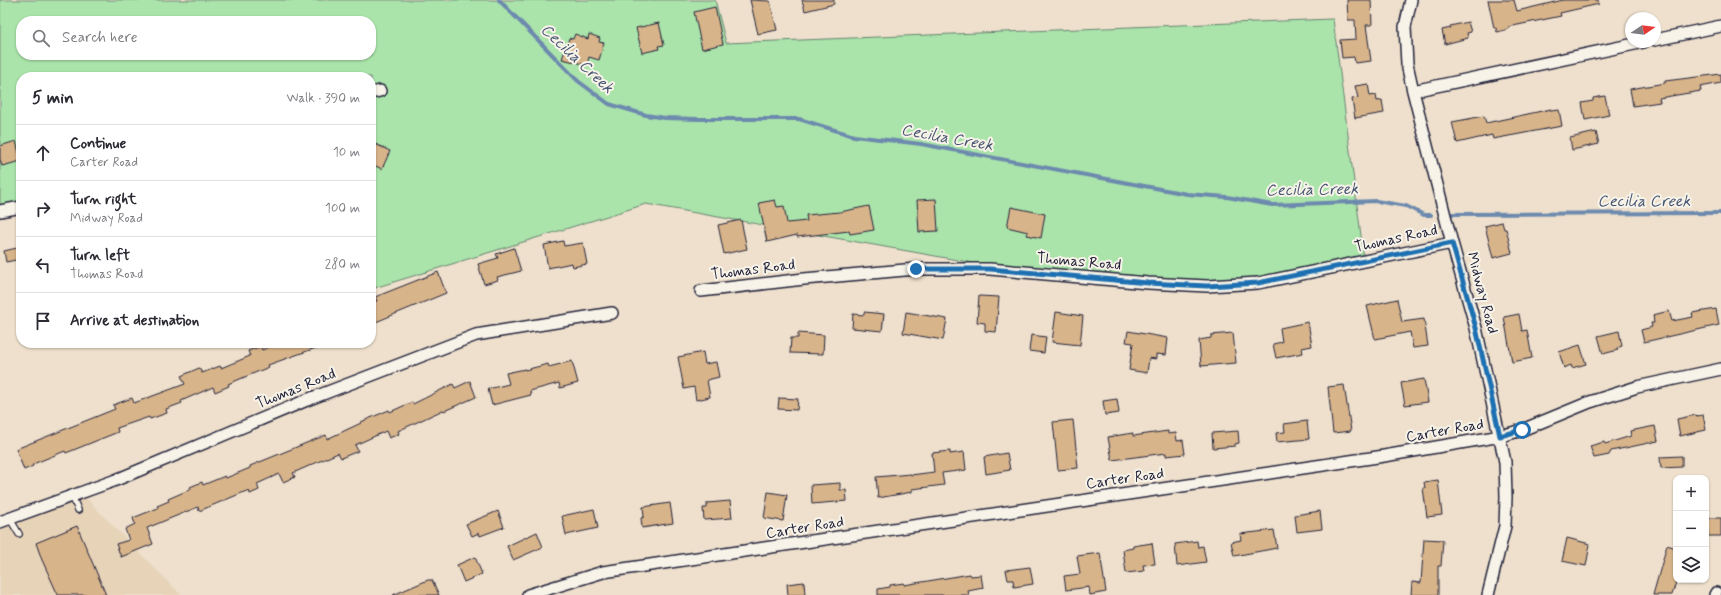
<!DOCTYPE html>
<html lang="en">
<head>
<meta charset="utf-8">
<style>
	:root { --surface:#fff; --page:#f2f2f3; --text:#2b2b33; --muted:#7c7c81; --line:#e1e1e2 }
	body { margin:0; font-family:Mynerve,sans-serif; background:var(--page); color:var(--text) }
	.controls { position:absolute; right:12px; bottom:12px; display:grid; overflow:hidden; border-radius:8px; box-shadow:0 1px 3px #0004 }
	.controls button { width:36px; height:36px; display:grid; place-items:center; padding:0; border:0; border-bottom:1px solid var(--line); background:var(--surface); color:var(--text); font:20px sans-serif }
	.compass { position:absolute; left:1625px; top:12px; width:36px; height:36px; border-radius:50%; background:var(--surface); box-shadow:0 1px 3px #0004; rotate:77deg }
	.stop { position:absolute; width:12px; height:12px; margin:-9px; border:3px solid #1f6fb2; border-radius:50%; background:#fff }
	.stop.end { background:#1f6fb2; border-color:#fff; box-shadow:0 1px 4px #0008 }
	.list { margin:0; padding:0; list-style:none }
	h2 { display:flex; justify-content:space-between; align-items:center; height:52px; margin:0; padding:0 16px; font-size:17px }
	h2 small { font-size:13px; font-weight:400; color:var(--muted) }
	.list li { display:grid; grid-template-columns:26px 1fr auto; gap:12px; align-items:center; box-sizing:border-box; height:56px; padding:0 16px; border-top:1px solid var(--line) }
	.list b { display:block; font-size:15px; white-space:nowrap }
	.list p { margin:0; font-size:13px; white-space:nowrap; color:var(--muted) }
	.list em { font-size:13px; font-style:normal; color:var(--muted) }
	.icon { flex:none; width:22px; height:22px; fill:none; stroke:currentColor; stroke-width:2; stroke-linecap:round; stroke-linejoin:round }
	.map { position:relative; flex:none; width:1721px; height:595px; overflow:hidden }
	.search { position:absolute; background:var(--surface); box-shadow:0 1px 3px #0004; left:16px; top:16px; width:360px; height:44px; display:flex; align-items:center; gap:10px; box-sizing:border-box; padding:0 14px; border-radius:16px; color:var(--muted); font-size:15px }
	.panel { position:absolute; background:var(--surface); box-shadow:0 1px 3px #0004; left:16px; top:72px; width:360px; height:276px; border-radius:16px }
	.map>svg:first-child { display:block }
</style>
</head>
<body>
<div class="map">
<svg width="1721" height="595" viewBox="0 0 1721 595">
	<rect width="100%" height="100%" fill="#eee0cc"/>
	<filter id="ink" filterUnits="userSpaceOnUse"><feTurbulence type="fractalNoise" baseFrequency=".025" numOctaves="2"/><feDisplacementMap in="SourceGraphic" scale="8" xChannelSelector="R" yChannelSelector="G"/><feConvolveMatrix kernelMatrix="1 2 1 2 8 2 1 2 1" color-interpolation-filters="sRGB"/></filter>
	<g filter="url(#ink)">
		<path fill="#e7d3b8" d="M83 495 181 595H0V527Z"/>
		<path fill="#aae4aa" stroke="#668372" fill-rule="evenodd" d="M0 0H715L726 43 1333 19 1364 259 1216 288 1052 277 646 204 371 289V77H21V211L0 218ZM21 21H371V55H21Z"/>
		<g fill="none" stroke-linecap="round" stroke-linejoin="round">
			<path stroke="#6d8aae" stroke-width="4" d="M499 0 578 81 609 104 646 115 665 118 698 119H799L854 136 921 144 1187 194 1227 197 1272 205 1376 201 1406 206 1424 215H1431
				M1447 214 1721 213"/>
		</g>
		<path fill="#d8b48a" stroke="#22223b" d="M750 0 770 1 777 30 758 34Z
			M802 0H834V4L805 11Z
			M1347 0H1371L1372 25H1366L1371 61 1355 63 1354 57 1342 58 1340 40 1356 39 1355 20H1348Z
			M1488 0H1514L1517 11 1563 0H1598L1599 4 1560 13 1561 16 1508 27 1509 29 1497 32 1496 28H1494Z
			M715 7 723 44 702 49 694 12Z
			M1468 22 1471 32 1467 33 1468 38 1445 44 1442 30 1451 28 1450 26Z
			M659 23 664 45 658 46 659 49 642 53 636 28Z
			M575 34 588 39 589 34 600 38 599 42 604 43 599 60 589 57 587 65 562 59 569 38 573 39Z
			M1721 74V83L1700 87 1701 91 1659 98 1660 102 1633 106 1630 89 1665 83V81Z
			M1368 84 1370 96 1376 95 1377 101 1382 100 1384 113 1355 118 1352 99 1358 98 1355 86Z
			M1605 96 1609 115 1585 120 1582 103 1593 101V98Z
			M1551 109V111L1559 110 1562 126 1493 139 1492 135 1457 143 1452 122 1484 116 1486 123Z
			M1596 132 1599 144 1572 150 1570 138Z
			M16 141 21 161 2 166 0 159V146Z
			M371 142 390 151 382 169 371 164Z
			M936 199 938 231 919 232 917 200Z
			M775 200 777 207 784 206 787 223 807 221 806 215 840 212 869 206 874 230 850 234 849 231 797 237V235L767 242 759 203Z
			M1011 207 1045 214 1041 238 1027 235 1028 232 1007 227Z
			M741 220 747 249 724 254 718 225Z
			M1502 222 1504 229H1506L1512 253 1493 258 1485 226Z
			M563 241 564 246 583 243 587 264 573 267 572 263 548 268 544 245Z
			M21 247V259L6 262 4 251Z
			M514 248 521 271 497 277 498 280 484 284 478 264 498 258 496 254Z
			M438 272 446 293 371 324V303L377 301 375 297Z
			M979 296 999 297 996 332 985 331V323L977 322Z
			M1397 299 1402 322 1424 319 1428 346 1413 348 1410 332 1375 339 1367 306Z
			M1716 309 1719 325 1644 342 1641 330 1652 327 1651 323H1654L1653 315 1669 311 1672 321 1693 317 1692 313Z
			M864 312 884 314 882 331 852 328 853 314 864 315Z
			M906 312 947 319 943 340 903 333Z
			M1056 312 1083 316 1080 345 1052 342Z
			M1519 314 1522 331 1527 330 1532 358 1512 362 1504 317Z
			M1308 322 1312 346 1302 348 1303 353 1276 358 1273 344 1282 342 1280 328Z
			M1128 331 1168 338 1166 355 1156 354V359L1149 358 1147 373 1129 370 1133 343 1126 342Z
			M1619 331 1622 346 1617 348 1618 350 1603 354 1598 336Z
			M798 333 824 335 823 354 790 353 791 338H798Z
			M1233 333 1236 363 1201 366 1199 340 1211 338V335Z
			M1031 335 1046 337 1044 353 1029 351Z
			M279 343 327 344 268 365 269 367 228 384 229 386 215 392 213 387 181 401 182 403 166 409 167 413 150 419 149 417 117 428 118 432 66 453 65 451 33 464V466L24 470 16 449 115 409 113 405 132 398 134 403 185 384 181 376 199 368 202 373 220 366 221 368 250 356 248 351 261 346 262 350Z
			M1580 345 1586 364 1572 368 1571 365 1564 368 1559 352Z
			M703 352 705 364 716 362 719 377 707 380 710 397 696 400 694 387 684 389 678 357Z
			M572 361 578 383 560 388 559 383 530 391 531 395 492 405 488 389 509 384 506 373 525 369V370L548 364 549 367Z
			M1424 379 1428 402 1405 405 1401 383Z
			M470 381 476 397 444 411 443 410 398 431 399 434 389 438 386 431 355 445 358 451 341 458 338 453 293 473 295 477 283 482 279 474 257 484 259 490 250 494 249 490 199 511 198 507 147 528 153 544 121 557 116 544 129 540 125 529 135 524 133 518 158 508 157 506 169 501 168 499 191 489 190 487 202 482 203 485 225 476 226 478 250 468V466L326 435 327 439 361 423V422L389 410 390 412 412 402 413 404 453 384 455 388Z
			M1344 385 1351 431 1333 433 1328 387Z
			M779 398 798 399 797 410 778 409Z
			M1117 399 1119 413 1105 415 1103 401Z
			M1696 415 1697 416 1703 415 1706 430 1680 436 1677 419Z
			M1073 420 1078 468 1058 470 1053 422Z
			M1307 421 1309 439 1277 442 1276 433 1285 432 1284 424Z
			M1655 426 1658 441 1611 451 1609 455 1594 458 1590 446 1604 442 1605 444 1631 436 1630 431Z
			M1168 431V434L1176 433 1177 441 1183 440 1185 454 1166 456V453L1112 460 1108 437 1133 433V436Z
			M1238 431 1239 443 1235 444V446L1213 448 1212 433Z
			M950 451V454L964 452 966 470 942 473 944 485 912 489V492L878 498 876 477 911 474V475L934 472 932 453Z
			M1007 453 1010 470 986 474 984 457Z
			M1682 456V467L1661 468 1660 457Z
			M1438 480 1442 515 1427 517 1423 488H1425L1424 482Z
			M840 483V490H846L847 501 812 504 811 485Z
			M768 492 787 495 783 521 764 518Z
			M730 501 732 518 704 520 703 508H707V503Z
			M670 503 673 523 642 528 641 518 644 517 643 507Z
			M594 509 598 528 566 535 562 516Z
			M498 511 504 527 480 536 479 533 472 536 466 524Z
			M1320 511 1322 529 1297 532 1295 515Z
			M1707 518H1721V536H1708Z
			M77 526 106 595H58L42 560 36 543Z
			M1274 530 1277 548 1234 556 1231 542 1241 540 1240 534Z
			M537 532 543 547 513 560 507 546Z
			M1567 538 1590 544 1586 566 1562 561Z
			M1424 539 1443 540 1441 566H1438V595H1411L1412 582 1421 583Z
			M1197 541 1198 547 1203 546 1206 562 1177 566 1175 544Z
			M1152 543 1155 564 1143 565 1144 571 1126 573 1123 550 1133 548V546Z
			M1667 545 1676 548V582L1672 595H1653Z
			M1100 553 1106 592 1090 595 1089 587 1066 590 1064 576 1080 574 1077 556Z
			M475 557 482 574 464 582 457 565Z
			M1030 567 1033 584 1014 587 1013 580H1008L1006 570Z
			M970 574 971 576 981 575 983 588 968 591 969 595H878V589L890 587V585L904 583V585Z
			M428 580H432L439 595H393Z
			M804 582 805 595H788L787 584Z"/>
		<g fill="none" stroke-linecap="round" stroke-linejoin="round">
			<g stroke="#22223b" stroke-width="8">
				<path id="lane" d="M72 496 78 510
					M10 519 19 534"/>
			</g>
			<g stroke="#22223b" stroke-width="14">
				<path id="street" d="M1411 0 1405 27 1407 64 1413 91 1452 243 1476 328 1505 462 1506 497 1505 526 1488 595
					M1655 40 1721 26
					M1413 91 1644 42
					M371 93 380 91
					M0 211 21 207
					M701 291 804 279 916 269H990L1148 283 1207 286 1258 283 1452 243
					M0 522 116 480 307 400 476 335 612 313
					M528 595 603 572 1384 456 1501 436 1522 430 1590 402 1637 387 1721 369
					M1715 595 1716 593"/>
			</g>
			<use href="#lane" stroke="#f7f3e8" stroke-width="5.5"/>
			<use href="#street" stroke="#f7f3e8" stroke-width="11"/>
		</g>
	</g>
	<g fill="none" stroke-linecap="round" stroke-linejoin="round" filter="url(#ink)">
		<path stroke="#1f6fb2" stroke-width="5" d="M916 269H990L1148 283 1207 286 1258 283 1452 243 1476 328 1500 436 1522 430"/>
	</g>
	<g text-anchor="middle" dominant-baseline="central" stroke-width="4" stroke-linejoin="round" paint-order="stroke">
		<g font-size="15" fill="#22223b" stroke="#f7f3e8">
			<text transform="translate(1396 239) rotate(-12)">Thomas Road</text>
			<text transform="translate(1079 262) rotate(5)">Thomas Road</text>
			<text transform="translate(753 270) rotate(-7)">Thomas Road</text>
			<text transform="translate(1482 293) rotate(75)">Midway Road</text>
			<text transform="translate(296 389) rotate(-22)">Thomas Road</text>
			<text transform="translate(1445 431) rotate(-10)">Carter Road</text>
			<text transform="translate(1125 479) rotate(-8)">Carter Road</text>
			<text transform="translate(805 528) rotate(-9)">Carter Road</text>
		</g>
		<g font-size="16" font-style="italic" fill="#485675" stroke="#f7f3e8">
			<text transform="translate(577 59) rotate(43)">Cecilia Creek</text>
			<text transform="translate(947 138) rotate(10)">Cecilia Creek</text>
			<text transform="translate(1312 190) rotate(-1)">Cecilia Creek</text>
			<text x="1644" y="201">Cecilia Creek</text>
		</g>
	</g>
</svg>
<div class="controls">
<button>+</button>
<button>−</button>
<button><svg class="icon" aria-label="layers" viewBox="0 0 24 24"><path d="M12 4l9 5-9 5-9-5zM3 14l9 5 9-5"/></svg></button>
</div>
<svg class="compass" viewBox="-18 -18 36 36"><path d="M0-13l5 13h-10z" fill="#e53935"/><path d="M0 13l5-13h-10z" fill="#7c7c81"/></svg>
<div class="stop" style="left:1522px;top:430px"></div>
<div class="stop end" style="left:916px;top:269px"></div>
<div class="search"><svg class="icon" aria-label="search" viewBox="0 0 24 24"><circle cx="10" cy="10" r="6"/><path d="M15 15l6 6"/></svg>Search here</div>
<section class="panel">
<h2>5 min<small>Walk · 390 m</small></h2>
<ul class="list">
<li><svg class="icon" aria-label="ahead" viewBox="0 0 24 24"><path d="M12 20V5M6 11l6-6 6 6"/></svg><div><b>Continue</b><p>Carter Road</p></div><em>10 m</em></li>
<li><svg class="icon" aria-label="right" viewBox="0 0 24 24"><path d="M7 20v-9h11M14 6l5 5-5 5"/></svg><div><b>Turn right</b><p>Midway Road</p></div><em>100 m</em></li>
<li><svg class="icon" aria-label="left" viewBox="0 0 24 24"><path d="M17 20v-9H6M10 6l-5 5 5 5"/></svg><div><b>Turn left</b><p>Thomas Road</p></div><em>280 m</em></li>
<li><svg class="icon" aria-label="arrive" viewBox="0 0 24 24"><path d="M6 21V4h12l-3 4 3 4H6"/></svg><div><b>Arrive at destination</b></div></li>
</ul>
</section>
</div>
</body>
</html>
